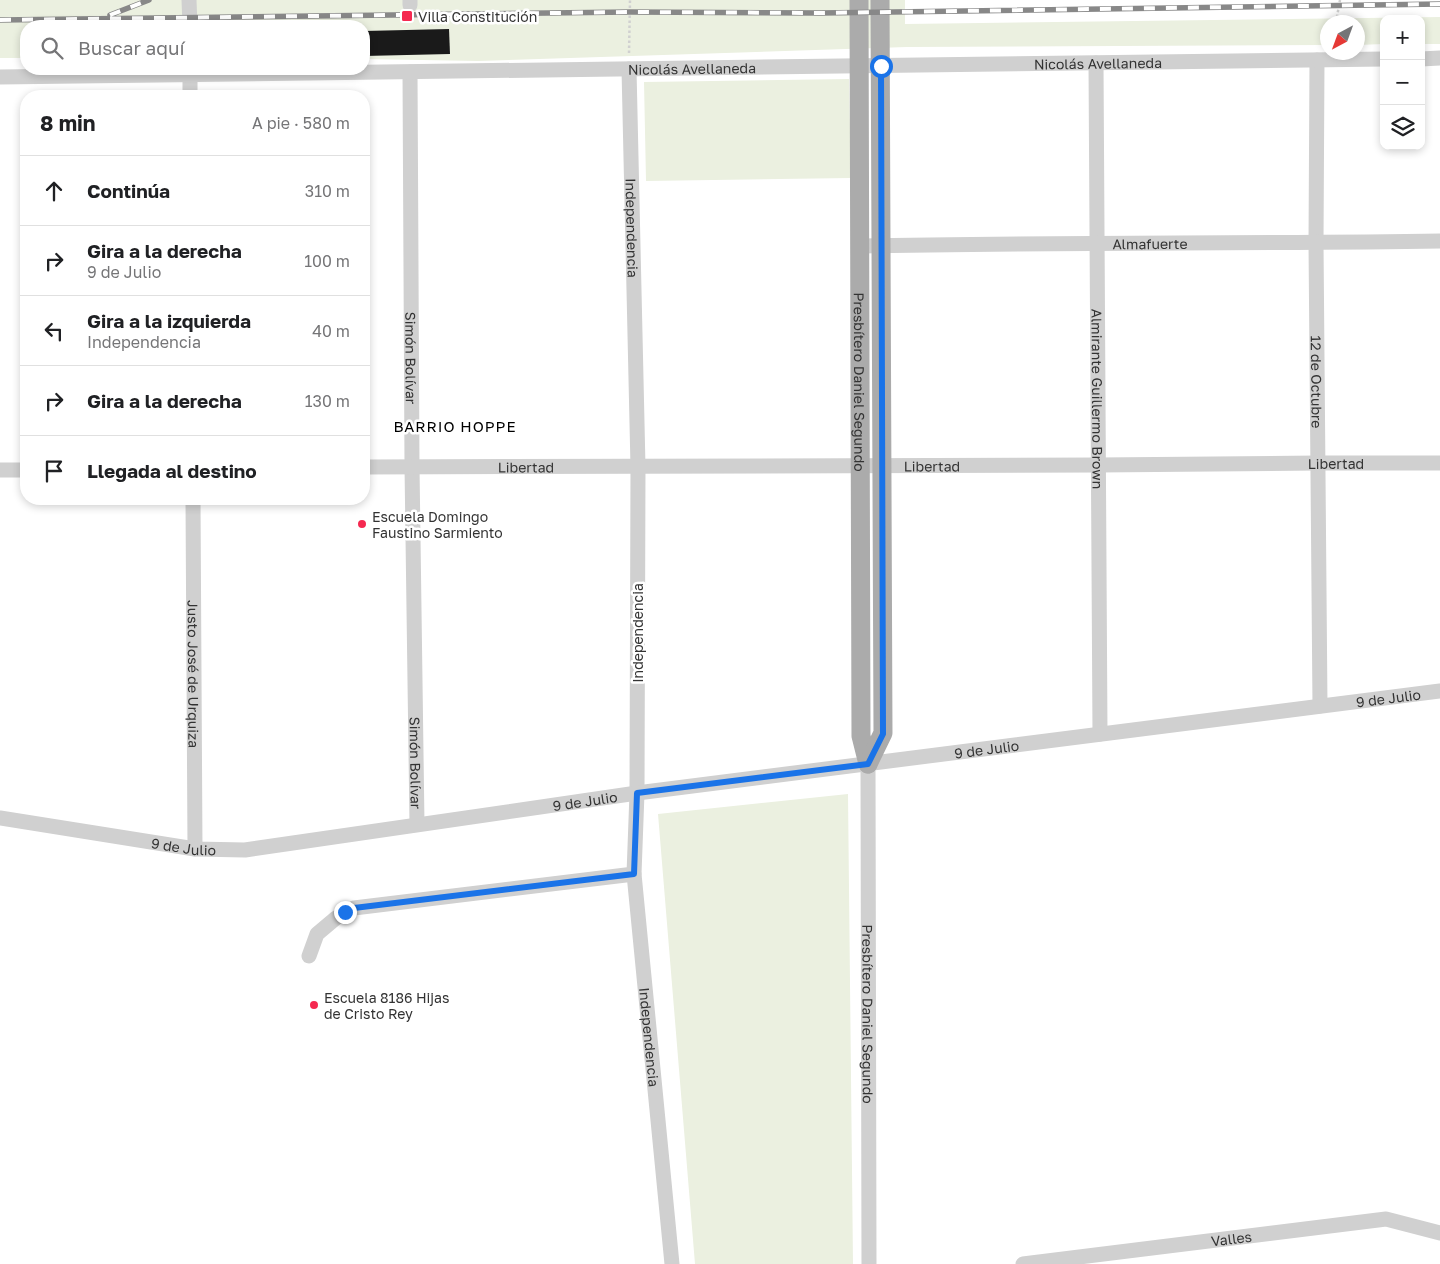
<!DOCTYPE html>
<html lang="es">
<head>
<meta charset="utf-8">
<style>
	:root { --surface:#fff; --page:#f6f6f6; --text:#202124; --muted:#757577; --line:#e0e0e0 }
	body { margin:0; font-family:"Golos Text",sans-serif; background:var(--page); color:var(--text) }
	.controls { position:absolute; right:15px; top:15px; display:grid; overflow:hidden; border-radius:10px; box-shadow:0 2px 8px #0003 }
	.controls button { width:45px; height:45px; display:grid; place-items:center; padding:0; border:0; border-bottom:1px solid var(--line); background:var(--surface); color:var(--text); font:25px sans-serif }
	.compass { position:absolute; left:1320px; top:15px; width:45px; height:45px; border-radius:50%; background:var(--surface); box-shadow:0 2px 8px #0003; rotate:221deg }
	.stop { position:absolute; width:15px; height:15px; margin:-11px; border:4px solid #1a73e8; border-radius:50%; background:#fff }
	.stop.end { background:#1a73e8; border-color:#fff; box-shadow:0 1px 5px #0008 }
	.list { margin:0; padding:0; list-style:none }
	h2 { display:flex; justify-content:space-between; align-items:center; height:65px; margin:0; padding:0 20px; font-size:21px }
	h2 small { font-size:16px; font-weight:400; color:var(--muted) }
	.list li { display:grid; grid-template-columns:32px 1fr auto; gap:15px; align-items:center; box-sizing:border-box; height:70px; padding:0 20px; border-top:1px solid var(--line) }
	.list b { display:block; font-size:19px; white-space:nowrap }
	.list p { margin:0; font-size:16px; white-space:nowrap; color:var(--muted) }
	.list em { font-size:16px; font-style:normal; color:var(--muted) }
	.icon { flex:none; width:28px; height:28px; fill:none; stroke:currentColor; stroke-width:2; stroke-linecap:round; stroke-linejoin:round }
	.map { position:relative; flex:none; width:1440px; height:1264px; overflow:hidden }
	.search { position:absolute; background:var(--surface); box-shadow:0 2px 8px #0003; left:20px; top:20px; width:350px; height:55px; display:flex; align-items:center; gap:12px; box-sizing:border-box; padding:0 18px; border-radius:20px; color:var(--muted); font-size:19px }
	.panel { position:absolute; background:var(--surface); box-shadow:0 2px 8px #0003; left:20px; top:90px; width:350px; height:415px; border-radius:20px }
	.map>svg:first-child { display:block }
</style>
</head>
<body>
<div class="map">
<svg width="1440" height="1264" viewBox="0 0 1440 1264">
	<rect width="100%" height="100%" fill="#fff"/>
	<path fill="#ebf0e0" d="M0 0H905V24L1440 17V44H1421V19H1384V44L1358 45V22H1328L1327 45 907 47 478 61 364 59V26H26V58H0Z
		M849 79 851 178 646 181 644 82Z
		M848 794 853 1264H695L658 814Z"/>
	<path fill="#1a1a1a" d="M449 29 450 54 364 56V31Z"/>
	<g fill="none" stroke-linecap="round" stroke-linejoin="round">
		<path stroke="#d0d0d0" stroke-width="2.5" stroke-dasharray="2.5 2.5" stroke-linecap="butt" d="M1336 22 1340 0
			M629 53 630 0"/>
		<g stroke="#d0d0d0" stroke-width="15">
			<path d="M189 0 190 26"/>
			<path d="M410 0V5"/>
			<path d="M1421 59 1440 58"/>
			<path id="s1" d="M1317 60 1316 243 1320 706"/>
			<path id="s2" d="M1096 63 1100 734"/>
			<path d="M190 69V96"/>
			<path id="s3" d="M629 69 638 467 637 793 634 874 672 1264"/>
			<path id="s4" d="M410 72 412 466 417 824"/>
			<path id="s5" d="M0 77 1384 59"/>
			<path id="s6" d="M860 246C1053 242 1247 244 1440 241"/>
			<path id="s7" d="M364 467 1098 465 1318 463H1440"/>
			<path d="M0 470H26"/>
			<path id="s8" d="M193 499 195 849"/>
			<path id="s9" d="M868 764 869 1264"/>
			<path id="s10" d="M0 818 195 849 245 850 637 793 1440 691"/>
			<path d="M309 956 317 934 336 918 354 908 634 874"/>
			<path id="s11" d="M1023 1264 1386 1219 1440 1233"/>
		</g>
		<g stroke="#ababab" stroke-width="19">
			<path id="s12" d="M859 0 861 736 868 764"/>
			<path d="M868 764 883 733 880 0"/>
		</g>
		<g stroke="#888" stroke-width="5.5">
			<path id="rail" d="M110 15 149 0
				M0 20 630 12 821 13 1440 4"/>
		</g>
		<use href="#rail" stroke="#fff" stroke-width="4" stroke-dasharray="11" stroke-linecap="butt"/>
	</g>
	<g fill="none" stroke-linecap="round" stroke-linejoin="round">
		<path stroke="#1a73e8" stroke-width="6" d="M345 912 354 908 634 874 637 793 868 764 883 734 881 66"/>
	</g>
	<g fill="#f52950" stroke="#fff" stroke-width="2">
		<rect x="401" y="10" width="12" height="12" rx="2.5"/>
		<circle cx="362" cy="524" r="5"/>
		<circle cx="314" cy="1005" r="5"/>
	</g>
	<g text-anchor="middle" dominant-baseline="central" stroke-width="5" stroke-linejoin="round" paint-order="stroke">
		<g font-size="14" fill="#333" stroke="#fff" text-anchor="start">
			<text x="418" y="16">Villa Constitución</text>
			<text x="372" y="516">Escuela Domingo<tspan x="372" dy="16">Faustino Sarmiento</tspan></text>
			<text x="324" y="997">Escuela 8186 Hijas<tspan x="324" dy="16">de Cristo Rey</tspan></text>
		</g>
		<g font-size="14" fill="#333" stroke="#fff">
			<text stroke="none"><textPath href="#s5" startOffset="1098">Nicolás Avellaneda</textPath></text>
			<text stroke="none"><textPath href="#s5" startOffset="692">Nicolás Avellaneda</textPath></text>
			<text stroke="none"><textPath href="#s3" startOffset="159">Independencia</textPath></text>
			<text stroke="none"><textPath href="#s6" startOffset="290">Almafuerte</textPath></text>
			<text stroke="none"><textPath href="#s4" startOffset="286">Simón Bolívar</textPath></text>
			<text stroke="none"><textPath href="#s12" startOffset="382">Presbítero Daniel Segundo</textPath></text>
			<text stroke="none"><textPath href="#s1" startOffset="322">12 de Octubre</textPath></text>
			<text stroke="none"><textPath href="#s2" startOffset="336">Almirante Guillermo Brown</textPath></text>
			<text stroke="none"><textPath href="#s7" startOffset="972">Libertad</textPath></text>
			<text stroke="none"><textPath href="#s7" startOffset="568">Libertad</textPath></text>
			<text stroke="none"><textPath href="#s7" startOffset="162">Libertad</textPath></text>
			<text transform="translate(637 633) rotate(-90)">Independencia</text>
			<text stroke="none"><textPath href="#s8" startOffset="175">Justo José de Urquiza</textPath></text>
			<text stroke="none"><textPath href="#s10" startOffset="1401">9 de Julio</textPath></text>
			<text stroke="none"><textPath href="#s10" startOffset="996">9 de Julio</textPath></text>
			<text stroke="none"><textPath href="#s4" startOffset="691">Simón Bolívar</textPath></text>
			<text stroke="none"><textPath href="#s10" startOffset="591">9 de Julio</textPath></text>
			<text stroke="none"><textPath href="#s10" startOffset="186">9 de Julio</textPath></text>
			<text stroke="none"><textPath href="#s9" startOffset="250">Presbítero Daniel Segundo</textPath></text>
			<text stroke="none"><textPath href="#s3" startOffset="969">Independencia</textPath></text>
			<text stroke="none"><textPath href="#s11" startOffset="210">Valles</textPath></text>
		</g>
		<g font-size="15" letter-spacing="1" fill="#000" stroke="#fff">
			<text x="455" y="426">BARRIO HOPPE</text>
		</g>
	</g>
</svg>
<div class="controls">
<button>+</button>
<button>−</button>
<button><svg class="icon" aria-label="layers" viewBox="0 0 24 24"><path d="M12 4l9 5-9 5-9-5zM3 14l9 5 9-5"/></svg></button>
</div>
<svg class="compass" viewBox="-18 -18 36 36"><path d="M0-13l5 13h-10z" fill="#e53935"/><path d="M0 13l5-13h-10z" fill="#757577"/></svg>
<div class="stop" style="left:881px;top:66px"></div>
<div class="stop end" style="left:345px;top:912px"></div>
<div class="search"><svg class="icon" aria-label="search" viewBox="0 0 24 24"><circle cx="10" cy="10" r="6"/><path d="M15 15l6 6"/></svg>Buscar aquí</div>
<section class="panel">
<h2>8 min<small>A pie · 580 m</small></h2>
<ul class="list">
<li><svg class="icon" aria-label="ahead" viewBox="0 0 24 24"><path d="M12 20V5M6 11l6-6 6 6"/></svg><div><b>Continúa</b></div><em>310 m</em></li>
<li><svg class="icon" aria-label="right" viewBox="0 0 24 24"><path d="M7 20v-9h11M14 6l5 5-5 5"/></svg><div><b>Gira a la derecha</b><p>9 de Julio</p></div><em>100 m</em></li>
<li><svg class="icon" aria-label="left" viewBox="0 0 24 24"><path d="M17 20v-9H6M10 6l-5 5 5 5"/></svg><div><b>Gira a la izquierda</b><p>Independencia</p></div><em>40 m</em></li>
<li><svg class="icon" aria-label="right" viewBox="0 0 24 24"><path d="M7 20v-9h11M14 6l5 5-5 5"/></svg><div><b>Gira a la derecha</b></div><em>130 m</em></li>
<li><svg class="icon" aria-label="arrive" viewBox="0 0 24 24"><path d="M6 21V4h12l-3 4 3 4H6"/></svg><div><b>Llegada al destino</b></div></li>
</ul>
</section>
</div>
</body>
</html>
